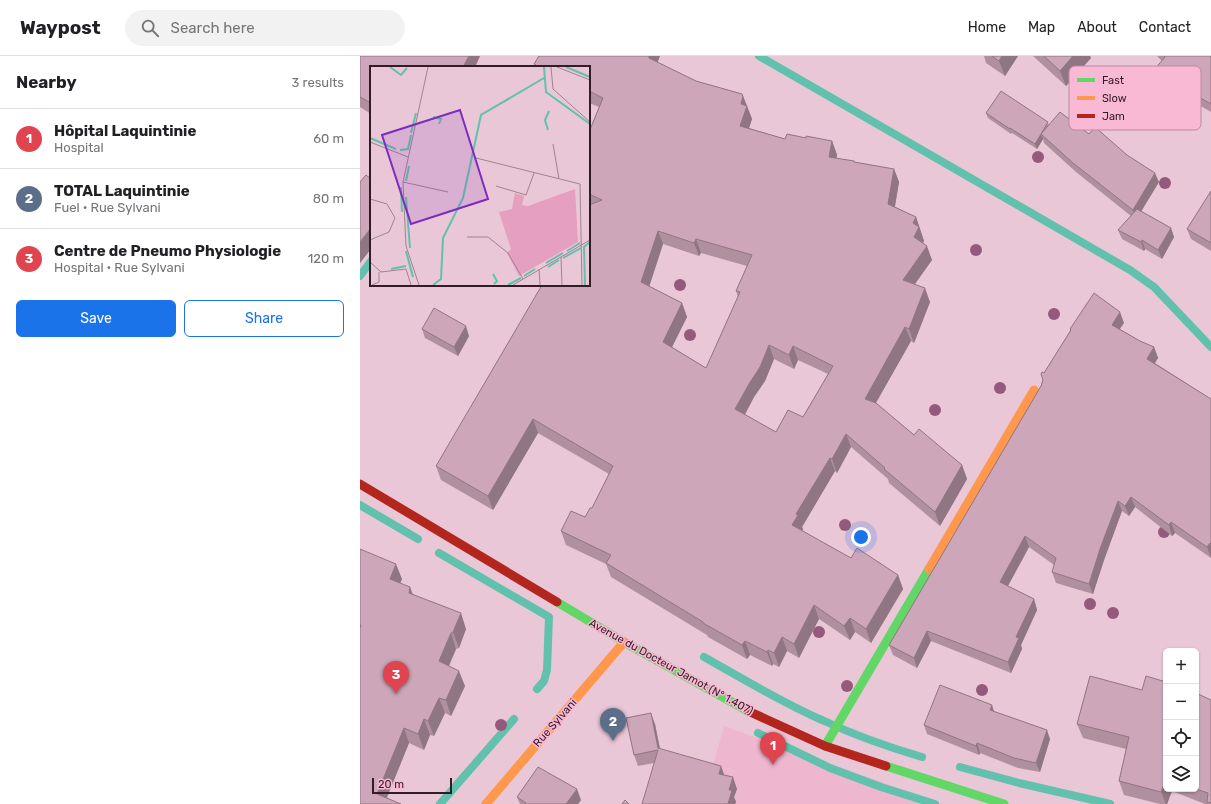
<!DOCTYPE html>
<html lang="en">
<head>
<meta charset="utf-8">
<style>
	:root { --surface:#fff; --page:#f2f2f2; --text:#202124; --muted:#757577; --line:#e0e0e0; --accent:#1a73e8 }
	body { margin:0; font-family:Rubik,sans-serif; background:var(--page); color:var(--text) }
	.controls { position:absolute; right:12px; bottom:12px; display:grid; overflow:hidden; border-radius:6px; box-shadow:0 1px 3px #0004 }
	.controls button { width:36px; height:36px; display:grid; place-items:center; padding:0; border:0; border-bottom:1px solid var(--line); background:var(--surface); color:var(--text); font:20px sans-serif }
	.scale { position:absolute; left:12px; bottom:10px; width:80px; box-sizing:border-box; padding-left:4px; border:2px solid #341c26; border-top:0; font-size:11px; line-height:14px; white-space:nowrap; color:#341c26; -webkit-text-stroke:3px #f9b8d4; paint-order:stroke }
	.you { position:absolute; left:501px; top:481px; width:14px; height:14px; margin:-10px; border:3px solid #fff; border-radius:50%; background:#1a73e8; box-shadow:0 0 0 6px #1a73e833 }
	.badge { display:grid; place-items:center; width:26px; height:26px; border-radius:50%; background:var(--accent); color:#fff; font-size:13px; font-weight:700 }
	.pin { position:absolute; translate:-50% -33px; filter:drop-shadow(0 1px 2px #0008) }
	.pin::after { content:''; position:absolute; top:21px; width:14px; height:12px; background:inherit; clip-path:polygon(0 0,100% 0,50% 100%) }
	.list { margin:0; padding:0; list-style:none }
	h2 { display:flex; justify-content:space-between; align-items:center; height:52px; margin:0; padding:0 16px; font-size:17px }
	h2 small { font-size:13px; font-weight:400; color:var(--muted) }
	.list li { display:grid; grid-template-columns:26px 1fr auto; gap:12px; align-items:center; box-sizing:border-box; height:60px; padding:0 16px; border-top:1px solid var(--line) }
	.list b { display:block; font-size:15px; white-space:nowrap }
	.list p { margin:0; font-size:13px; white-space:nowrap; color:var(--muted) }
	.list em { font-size:13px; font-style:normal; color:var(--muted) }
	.actions { display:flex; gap:8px; padding:12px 16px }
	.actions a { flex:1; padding:9px 0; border:1px solid var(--accent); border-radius:6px; text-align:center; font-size:14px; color:var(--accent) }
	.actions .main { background:var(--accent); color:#fff }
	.icon { flex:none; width:22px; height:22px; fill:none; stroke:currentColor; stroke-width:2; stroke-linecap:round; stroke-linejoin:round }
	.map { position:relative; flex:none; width:851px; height:748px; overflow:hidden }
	header { display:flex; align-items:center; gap:24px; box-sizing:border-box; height:56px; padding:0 20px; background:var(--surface); border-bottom:1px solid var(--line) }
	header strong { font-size:19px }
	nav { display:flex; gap:22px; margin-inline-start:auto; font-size:14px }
	.search { width:280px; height:36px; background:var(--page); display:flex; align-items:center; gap:10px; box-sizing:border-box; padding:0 14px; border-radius:22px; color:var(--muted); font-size:15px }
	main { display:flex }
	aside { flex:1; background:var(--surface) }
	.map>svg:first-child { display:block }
</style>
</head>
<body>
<header>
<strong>Waypost</strong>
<div class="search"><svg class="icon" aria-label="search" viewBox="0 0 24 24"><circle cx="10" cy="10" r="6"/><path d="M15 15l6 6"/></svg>Search here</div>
<nav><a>Home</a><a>Map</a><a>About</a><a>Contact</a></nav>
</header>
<main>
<aside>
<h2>Nearby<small>3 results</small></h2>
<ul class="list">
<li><span class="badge" style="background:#e0444e">1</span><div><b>Hôpital Laquintinie</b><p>Hospital</p></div><em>60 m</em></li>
<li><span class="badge" style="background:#5c6f8a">2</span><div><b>TOTAL Laquintinie</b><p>Fuel · Rue Sylvani</p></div><em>80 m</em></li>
<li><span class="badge" style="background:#e0444e">3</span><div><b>Centre de Pneumo Physiologie</b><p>Hospital · Rue Sylvani</p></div><em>120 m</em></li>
</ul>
<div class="actions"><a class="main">Save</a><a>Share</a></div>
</aside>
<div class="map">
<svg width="851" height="748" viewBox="0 0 851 748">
	<rect width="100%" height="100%" fill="#eac7d6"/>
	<path fill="#eeb7cf" d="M364 670 583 748H342Z"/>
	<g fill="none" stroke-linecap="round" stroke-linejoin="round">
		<path stroke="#62c1ad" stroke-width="8" d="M399 0 770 214 794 231 851 291
			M0 220 11 205
			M0 449 58 483
			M79 497 189 561 187 614 184 625 177 633
			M344 601C383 623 421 646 462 664 494 679 528 691 562 701
			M398 677 470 712 521 731 575 748
			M600 711 659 727 750 748
			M80 748 154 663"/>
		<path stroke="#63d668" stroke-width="9" d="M197 546 264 586 388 655
			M465 690 569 513
			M526 710 644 748"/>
		<path stroke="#ff974d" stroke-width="9" d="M569 513 674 334
			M126 748 264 586"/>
		<path stroke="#b3261e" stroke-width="9" d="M0 428 197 546
			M388 655 465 690 526 710"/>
	</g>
	<g fill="#955a7b">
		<circle cx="678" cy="101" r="6"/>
		<circle cx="805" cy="127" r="6"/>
		<circle cx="616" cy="194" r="6"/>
		<circle cx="320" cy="229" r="6"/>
		<circle cx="694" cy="258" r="6"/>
		<circle cx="330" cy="279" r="6"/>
		<circle cx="640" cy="332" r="6"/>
		<circle cx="575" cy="354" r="6"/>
		<circle cx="485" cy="469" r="6"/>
		<circle cx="804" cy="476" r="6"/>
		<circle cx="730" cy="548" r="6"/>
		<circle cx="753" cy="557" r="6"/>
		<circle cx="459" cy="576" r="6"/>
		<circle cx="487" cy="630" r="6"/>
		<circle cx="622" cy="634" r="6"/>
		<circle cx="141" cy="669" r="6"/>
	</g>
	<path fill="#b0909f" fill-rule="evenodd" d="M0 0H120L115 11H11V58L0 51Z
		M179 0H300L297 6 336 25 382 38 383 40 392 63 389 72 425 83 446 82 472 85 477 99 476 102 494 105 495 106 534 113 539 126 535 151 556 161 564 185 563 187 572 204 554 228 570 246 554 287 551 285 516 347 554 379 602 409 607 423 580 470 529 427 528 423 491 391 477 417 475 415 442 471 443 473 442 475 491 502 538 519 543 533 511 587 495 576 490 584 459 563 439 602 427 595 419 611 413 608 412 610 390 599 387 603 348 581 347 579 251 521 246 508 206 489 201 475 225 461 232 452 249 418 178 377 133 454 81 424 76 410 229 229V76L239 51 229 47V11H174V8ZM303 188 339 200 341 197 387 210 376 235 378 241 346 312 312 291 327 261 322 247 289 231ZM414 303 434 313 438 304 468 318 443 361 416 376 385 359 394 341 405 325Z
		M623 0H658L645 20 626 7 624 0Z
		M673 0H730L731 2 706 30Z
		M797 0H851V56L827 42 811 59 785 37 782 28 802 5Z
		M626 57 689 68 729 78 799 126 781 155 811 172 814 181 802 203 785 193 784 195 762 183 758 174 771 160 716 116 684 87 683 83 677 93 652 77 651 78 628 62Z
		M851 135V195L831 183 827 173Z
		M764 267 760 273 780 285 794 291 798 302 795 307 851 343V502L815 477 812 480 775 451 769 460 762 455 744 504 733 538 696 527 692 516 694 509 669 491 648 530 674 543 677 554 661 589 662 593 651 617 571 585 557 612 533 599 529 589 681 330 684 317 710 275V273Z
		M62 273 109 280 98 300 65 282Z
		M0 493 42 523 40 527 53 538 106 573 99 592 96 593 89 610 105 630 91 660 85 657 74 680 70 679 64 694 49 687 27 742 0 748Z
		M730 620 806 733H836V637L851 644V748H845L812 735 807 748H800L764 739 759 725 766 693 723 682 717 668Z
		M635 656 690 683 680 716 658 712 620 697 619 699 567 678 564 669Z
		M295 668 300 693 364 719 377 733 374 741 376 746 375 748H283L294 707 278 710 274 699Z
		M157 741 221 744 218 748H160Z"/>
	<path fill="#907582" d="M109 0H120L115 11H103Z
		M289 0H300L294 16 289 2Z
		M642 0H658L645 20 639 5Z
		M713 0H730L731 2 706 30 700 15Z
		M823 32 827 42 811 59 807 50Z
		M382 38 383 41V40L392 63 385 84 380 70Z
		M681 78 683 83 677 93 675 88Z
		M472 85 477 99 474 115 469 101Z
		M534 113 539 126 533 161 528 148Z
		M795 117 799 126 776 164 773 154Z
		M556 161 564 185 559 195 554 181 553 167Z
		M11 172V193L0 207V186Z
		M811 172 814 181 802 203 798 194Z
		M298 175 303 188 286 240 281 226Z
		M336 183 341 197 339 200 334 187Z
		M782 184 785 193 784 195 781 186Z
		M567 190 572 204 548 238 543 224Z
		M565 232 570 246 554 287 549 273Z
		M322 247 327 261 308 299 303 286Z
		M760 256 764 267 755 279 752 269Z
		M106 270 109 280 98 300 94 291Z
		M545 271 551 285 510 357 505 343Z
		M409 289 414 303 405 325 394 341 380 367 375 353Z
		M433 290 438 304 434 313 429 299Z
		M794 291 798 302 791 313 787 303Z
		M173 363 178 377 133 454 128 440Z
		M486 378 491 391 477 417 472 403Z
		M470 402 475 415 442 471 443 473 437 483 432 469 436 458Z
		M602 409 607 423 580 470 575 456Z
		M771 441 775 451 769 460 765 450Z
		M758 445 762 455 744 504 733 538 729 528 740 493Z
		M811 466 815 477 812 480 809 469Z
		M665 480 669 491 644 537 640 526Z
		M850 487 851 490V502L847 491Z
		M36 508 42 523 35 539 30 523Z
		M538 519 543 533 511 587 506 573Z
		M50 531 56 547 49 537Z
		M674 543 677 554 661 589 662 593 651 617 648 606 656 581Z
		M454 549 459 563 439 602 434 588Z
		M101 557 106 573 99 592 93 576Z
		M490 562 495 576 490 584 484 570Z
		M567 575 571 585 557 612 554 602Z
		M91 577 96 593 84 621 79 605Z
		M422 581 427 595 419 611 414 597Z
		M385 585 390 599 387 603 382 589Z
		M408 594 413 608 412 610 407 596Z
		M99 615 105 630 91 660 86 644Z
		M79 642 85 657 74 680 68 665Z
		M632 649 635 658 630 654Z
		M291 657 295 668 302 703 298 692Z
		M64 663 70 679 64 694 58 678Z
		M44 672 49 687 24 748 17 738Z
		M687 674 690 683 680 716 676 707Z
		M617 687 620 697 619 699 616 690Z
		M361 710 365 721 359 718Z
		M373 721 377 733 374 741 376 746 375 748H368L369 734Z
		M806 723V733H811L812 735 807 748H806L801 736Z
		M217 733 221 744 218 748H206Z"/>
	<path fill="#cda7b9" stroke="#907582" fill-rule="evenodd" d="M0 0H109L103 11H11V47L0 41Z
		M179 0H289V2L336 25 382 38V39L383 40 381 48 387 50 380 70 425 83 427 78 446 82V80L472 85 469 101 494 105V106L534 113 528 148 556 161 553 167 559 171 554 181 567 190 543 224 565 232 549 273 545 271 505 343 516 347 554 379 559 373 602 409 575 456 524 413 525 412 486 378 472 403 470 402 436 458 438 459 432 469 491 502 497 492 538 519 506 573 490 562 484 570 454 549 434 588 422 581 414 597 408 594 407 596 385 585 382 589 343 567V566L246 507 251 499 201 475 211 455 225 461 230 452H232L253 410 173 363 128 440 76 410 182 229H229V149L242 144 229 138V76L243 42 229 35V11H179L174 8ZM298 175 334 187 336 183 392 199 376 235 380 236 346 312 303 286 322 247 281 226ZM409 289 429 299 433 290 473 310 443 361 428 354 416 376 375 353 389 328 400 311Z
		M632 0H642L639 5Z
		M684 0H713L700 15Z
		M804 0H851V48L823 32 807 50 782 28 805 1Z
		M641 35 688 66 681 78 675 88 650 72V73L626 57Z
		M700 56 729 78 735 71 767 99 795 117 773 154 713 107 681 78Z
		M6 119 11 123V172L0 186V126Z
		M851 135V187L827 173Z
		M777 153 811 172 798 194 782 184 781 186 758 174Z
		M734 237 760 256 752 269 780 285 794 291 787 303 851 343V488L850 487 847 491 811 466 809 469 771 441 765 450 758 445 740 493 729 528 692 516 696 502 665 480 640 526 674 543 656 581 659 582 648 606 567 575 554 602 529 589 681 330 683 324 681 318 682 316 684 317 711 274 710 273Z
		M74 252 106 270 94 291 62 273Z
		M0 493 36 508 30 523 50 531 49 537 101 557 93 576 91 577 79 605 99 615 86 644 79 642 68 665 64 663 58 678 44 672 17 738 41 748H0V572L1 569H0Z
		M730 620 782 634 786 620 806 626V723L801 736 759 725 769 681 717 668Z
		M580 629 632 649 630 654 687 674 676 707 654 702 617 687 616 690 564 669Z
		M836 637 851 644V747L847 746 848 737 836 733Z
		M291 657 298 692 361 710 359 718 373 721 369 734H372L368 748H282L298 694 274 699 266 662Z
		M178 711 217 733 206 748H165L166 747 157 741Z
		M265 744 269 748H262Z"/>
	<g text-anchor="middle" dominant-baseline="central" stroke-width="3" stroke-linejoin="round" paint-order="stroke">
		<g font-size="11" fill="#341c26" stroke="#f9b8d4">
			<text transform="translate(311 611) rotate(29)">Avenue du Docteur Jamot (N° 1.407)</text>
			<text transform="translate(195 667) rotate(-49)">Rue Sylvani</text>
		</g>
	</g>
	<g transform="translate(10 10)">
		<rect width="220" height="220" fill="#eac7d6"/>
		<path d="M205 123 208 176 149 210 137 187 141 183 129 146 142 143 145 127 154 130 152 139 158 140Z" fill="#e59fbf"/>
		<path fill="none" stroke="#62c1ad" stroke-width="2" d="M20 1 31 9 37 2M174 1 176 26 220 58M196 1 220 11M63 51 71 53 69 58M178 64 175 54 179 45M41 67 46 47M0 72 26 83M30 84 38 83 41 69M36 115 39 100M31 121 32 146M36 131 40 182M36 185 43 211M197 185 210 177M193 192 211 182M176 197 193 187M178 201 189 194M21 203 36 200M123 208 127 215 124 218M154 210 165 203M63 219 71 213 73 172 93 132 111 49 174 12M138 219 151 212M215 219 214 181 220 176"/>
		<path fill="none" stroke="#a18390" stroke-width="1" d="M181 1 183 23 220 56M187 1 220 14M0 76 38 91M183 78 189 113M106 92 210 118 212 219M33 116 78 126M126 120 156 129 164 107M0 133 17 138 25 152 19 166 0 174M97 171H118L138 187 153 213M191 191 192 219M0 196 11 206 36 203 41 219M169 203 170 219M2 219 9 216V206M49 219 36 180 33 116 58 1M143 219 220 174"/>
		<path fill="#7b2cbf" fill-opacity="0.15" stroke="#7b2cbf" stroke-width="2" d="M90 44 118 133 41 158 12 69Z"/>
		<rect width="220" height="220" fill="none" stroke="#341c26" stroke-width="2"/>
	</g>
	<rect x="709" y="10" width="132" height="64" rx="6" fill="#f9b8d4" stroke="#be89a0" stroke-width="1"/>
	<rect x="717" y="22" width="18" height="4" fill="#63d668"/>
	<rect x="717" y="40" width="18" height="4" fill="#ff974d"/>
	<rect x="717" y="58" width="18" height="4" fill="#b3261e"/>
	<g font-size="11" fill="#341c26">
		<text x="742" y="28">Fast</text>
		<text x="742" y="46">Slow</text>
		<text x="742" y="64">Jam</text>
	</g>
</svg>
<div class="controls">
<button>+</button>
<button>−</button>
<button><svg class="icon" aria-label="locate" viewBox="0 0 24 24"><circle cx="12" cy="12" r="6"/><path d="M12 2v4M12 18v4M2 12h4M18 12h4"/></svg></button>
<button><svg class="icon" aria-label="layers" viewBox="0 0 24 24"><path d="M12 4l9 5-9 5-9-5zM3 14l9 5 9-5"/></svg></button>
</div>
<div class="scale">20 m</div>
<div class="you"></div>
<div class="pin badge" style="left:413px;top:709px;background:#e0444e">1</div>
<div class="pin badge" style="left:253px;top:685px;background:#5c6f8a">2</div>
<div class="pin badge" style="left:36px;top:638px;background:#e0444e">3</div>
</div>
</main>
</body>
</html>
